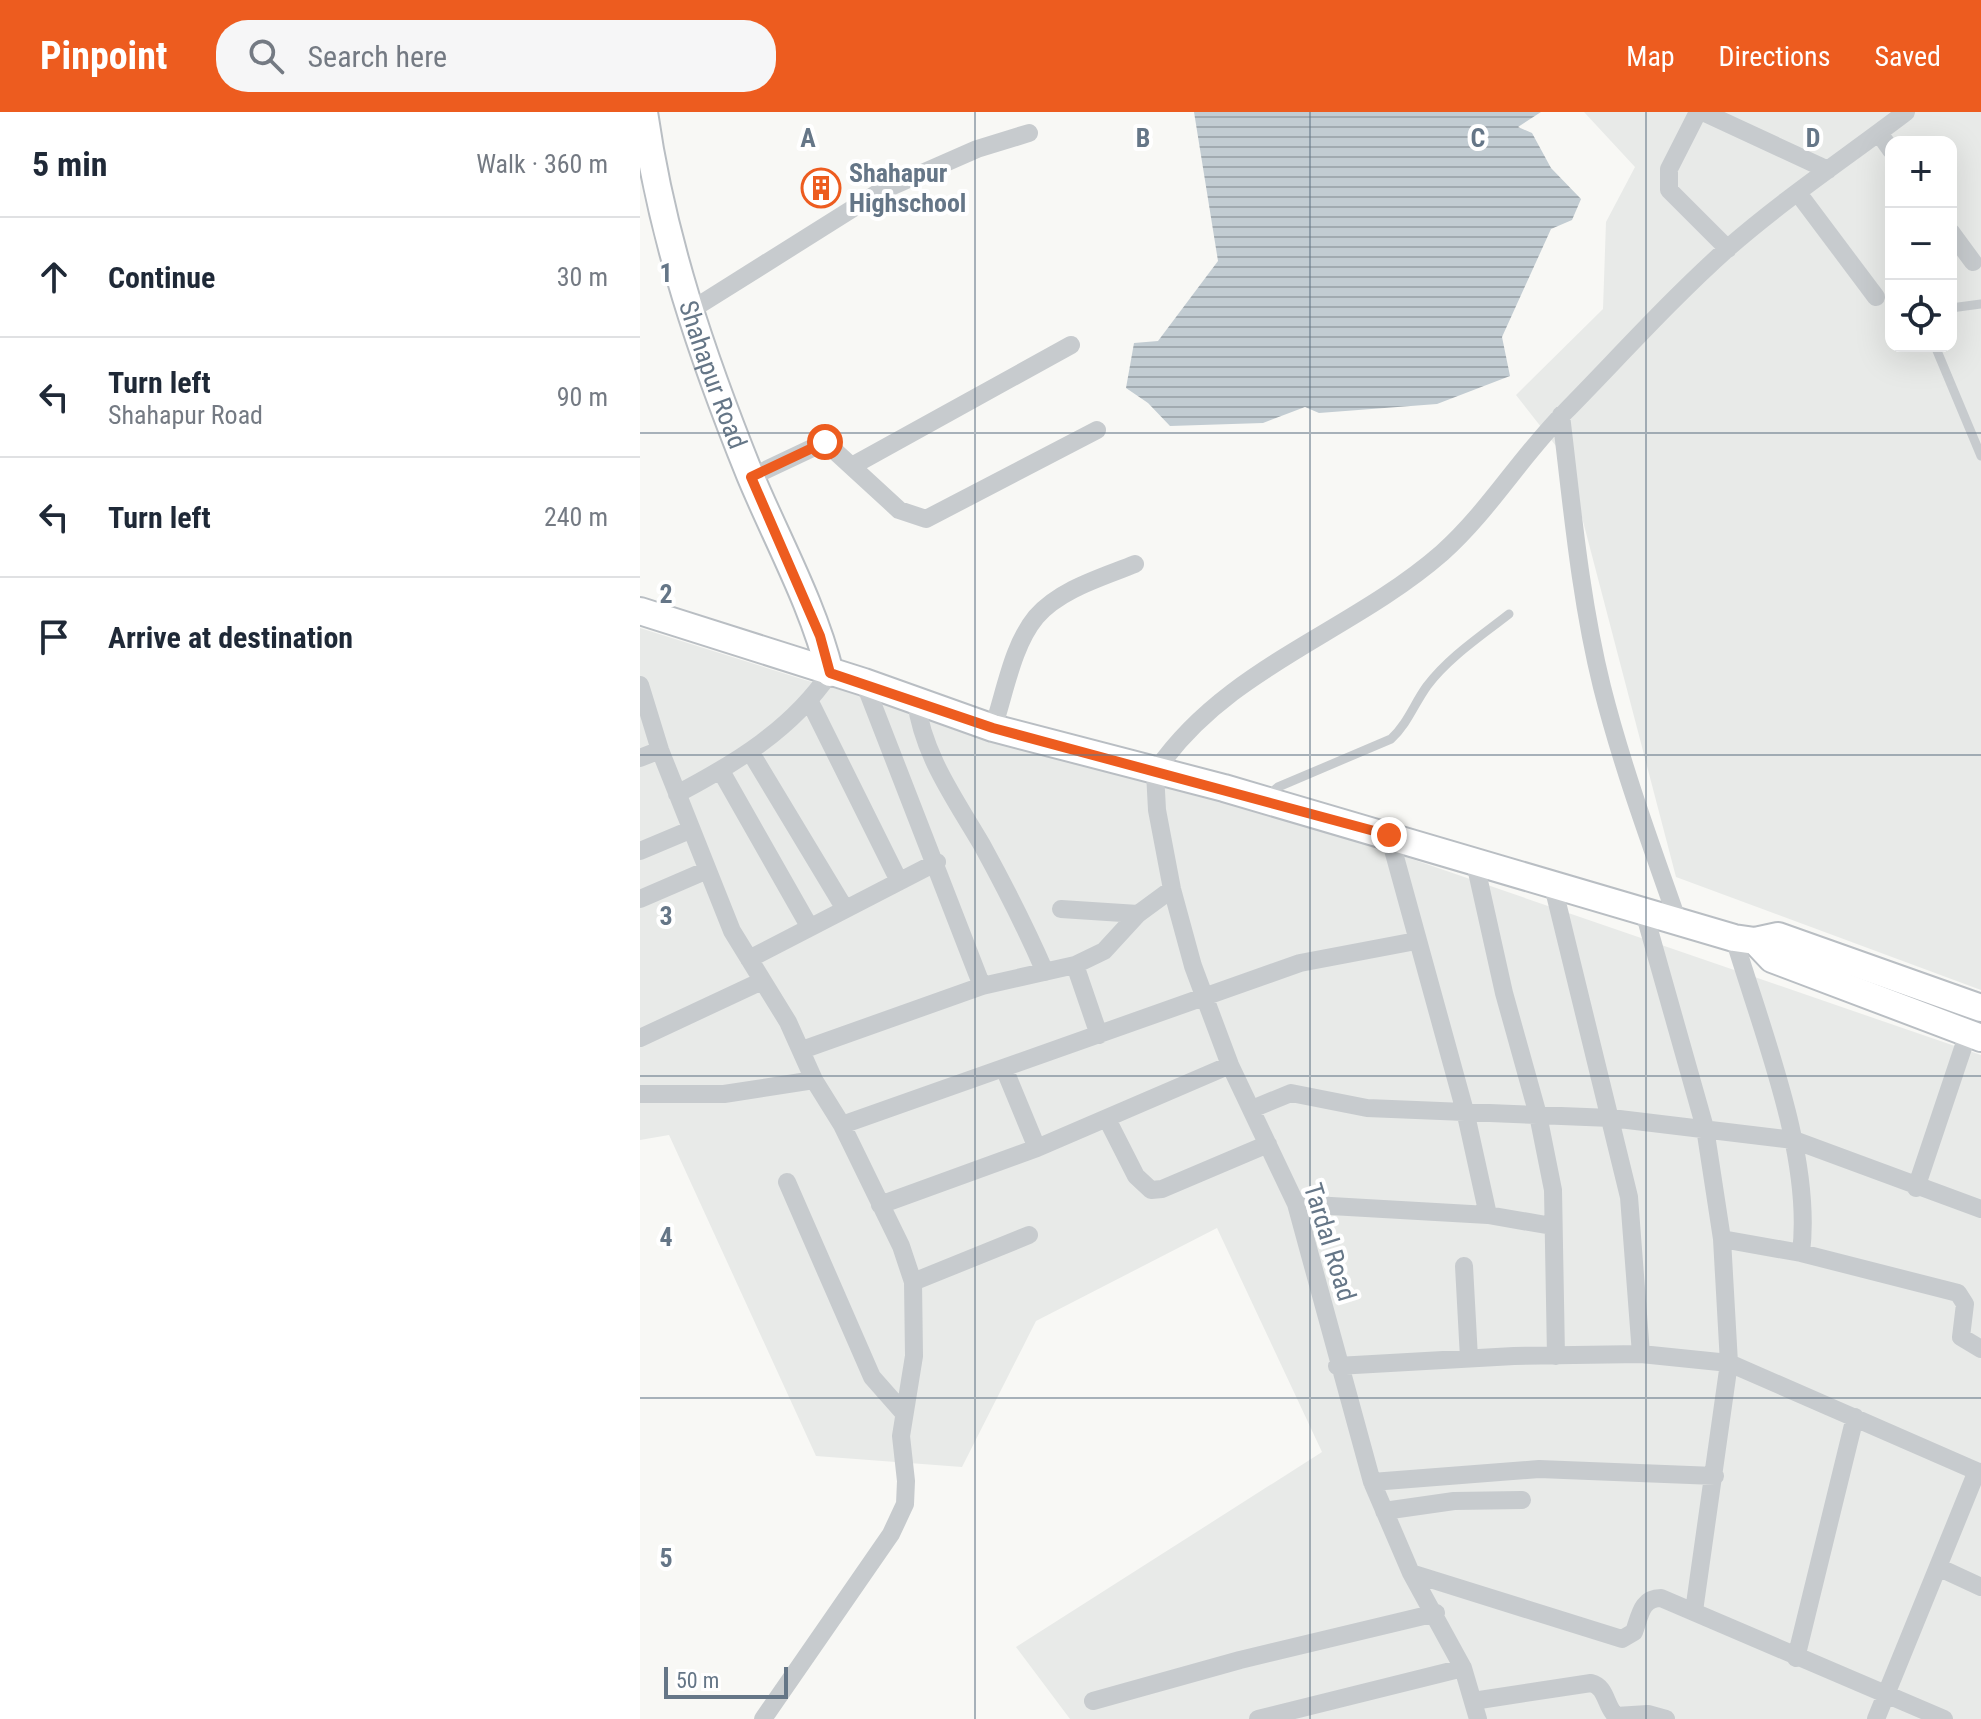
<!DOCTYPE html>
<html lang="en">
<head>
<meta charset="utf-8">
<style>
	:root { --surface:#fff; --page:#f6f6f7; --text:#1f2937; --muted:#747a83; --line:#e0e1e3; --accent:#ed5c1f }
	body { margin:0; font-family:"Roboto Condensed",sans-serif; background:var(--page); color:var(--text) }
	.controls { position:absolute; right:24px; top:24px; display:grid; overflow:hidden; border-radius:16px; box-shadow:0 8px 32px #0002 }
	.controls button { width:72px; height:72px; display:grid; place-items:center; padding:0; border:0; border-bottom:2px solid var(--line); background:var(--surface); color:var(--text); font:40px sans-serif }
	.scale { position:absolute; left:24px; bottom:20px; width:124px; box-sizing:border-box; padding-left:8px; border:4px solid #657687; border-top:0; font-size:22px; line-height:28px; white-space:nowrap; color:#657687; -webkit-text-stroke:6px #fff; paint-order:stroke }
	.stop { position:absolute; width:24px; height:24px; margin:-18px; border:6px solid #ed5c1f; border-radius:50%; background:#fff }
	.stop.end { background:#ed5c1f; border-color:#fff; box-shadow:0 2px 8px #0008 }
	.list { margin:0; padding:0; list-style:none }
	h2 { display:flex; justify-content:space-between; align-items:center; height:104px; margin:0; padding:0 32px; font-size:34px }
	h2 small { font-size:26px; font-weight:400; color:var(--muted) }
	.list li { display:grid; grid-template-columns:52px 1fr auto; gap:24px; align-items:center; box-sizing:border-box; height:120px; padding:0 32px; border-top:2px solid var(--line) }
	.list b { display:block; font-size:30px; white-space:nowrap }
	.list p { margin:0; font-size:26px; white-space:nowrap; color:var(--muted) }
	.list em { font-size:26px; font-style:normal; color:var(--muted) }
	.icon { flex:none; width:44px; height:44px; fill:none; stroke:currentColor; stroke-width:2; stroke-linecap:round; stroke-linejoin:round }
	.map { position:relative; flex:none; width:1341px; height:1607px; overflow:hidden }
	header { display:flex; align-items:center; gap:48px; box-sizing:border-box; height:112px; padding:0 40px; background:var(--accent); color:#fff }
	header strong { font-size:38px }
	nav { display:flex; gap:44px; margin-inline-start:auto; font-size:28px }
	.search { width:560px; height:72px; background:var(--page); display:flex; align-items:center; gap:20px; box-sizing:border-box; padding:0 28px; border-radius:32px; color:var(--muted); font-size:30px }
	main { display:flex }
	aside { flex:1; background:var(--surface) }
	.map>svg:first-child { display:block }
</style>
</head>
<body>
<header>
<strong>Pinpoint</strong>
<div class="search"><svg class="icon" aria-label="search" viewBox="0 0 24 24"><circle cx="10" cy="10" r="6"/><path d="M15 15l6 6"/></svg>Search here</div>
<nav><a>Map</a><a>Directions</a><a>Saved</a></nav>
</header>
<main>
<aside>
<h2>5 min<small>Walk · 360 m</small></h2>
<ul class="list">
<li><svg class="icon" aria-label="ahead" viewBox="0 0 24 24"><path d="M12 20V5M6 11l6-6 6 6"/></svg><div><b>Continue</b></div><em>30 m</em></li>
<li><svg class="icon" aria-label="left" viewBox="0 0 24 24"><path d="M17 20v-9H6M10 6l-5 5 5 5"/></svg><div><b>Turn left</b><p>Shahapur Road</p></div><em>90 m</em></li>
<li><svg class="icon" aria-label="left" viewBox="0 0 24 24"><path d="M17 20v-9H6M10 6l-5 5 5 5"/></svg><div><b>Turn left</b></div><em>240 m</em></li>
<li><svg class="icon" aria-label="arrive" viewBox="0 0 24 24"><path d="M6 21V4h12l-3 4 3 4H6"/></svg><div><b>Arrive at destination</b></div></li>
</ul>
</aside>
<div class="map">
<svg width="1341" height="1607" viewBox="0 0 1341 1607">
	<defs>
		<pattern id="water-rules" width="6" height="5" patternUnits="userSpaceOnUse" patternTransform="scale(2)"><rect width="6" height="5" fill="#c2ccd2"/><path d="M0 2.5h6" fill="none" stroke="#a1aab0"/></pattern>
	</defs>
	<rect width="100%" height="100%" fill="#f8f8f5"/>
	<path fill="#e8eae8" fill-rule="evenodd" d="M944 0H1341V878L1036 765 927 348 876 283 963 197 966 110 995 55ZM1251 30H1311V234H1251Z
		M0 516 165 568 615 693 1341 943V1607H430L376 1535 682 1340 577 1116 396 1209 322 1355 176 1344 29 1023 0 1028Z"/>
	<path fill="url(#water-rules)" d="M554 0H901L878 15 892 21 911 56 941 87 932 108 911 117 862 225 870 264 797 292 679 301 665 295 623 311 530 314 508 291 486 276 494 231 518 229 578 149Z"/>
	<g fill="none" stroke-linecap="round" stroke-linejoin="round">
		<g stroke="#b9bec3" stroke-width="30">
			<g id="secondary">
				<path id="s1" d="M4 0C22 127 62 244 110 363 137 428 173 492 190 561"/>
				<path d="M0 499 224 570 353 616 584 676 1094 826 1115 829 1138 824 1341 896"/>
				<path d="M1115 829 1132 847 1341 926"/>
			</g>
		</g>
		<path stroke="#c7cbce" stroke-width="9" d="M1311 196 1341 192
			M1295 234 1341 344
			M626 685 638 675 751 627C768 611 774 592 787 574 809 545 841 524 869 502"/>
		<path stroke="#c7cbce" stroke-width="18" d="M1058 0 1029 57V78L1088 137
			M1063 0 1188 58
			M1239 21 1251 38
			M1158 81 1236 185
			M1311 120 1333 150
			M48 200 239 80 337 37 389 21
			M921 303C932 394 940 486 962 575 982 654 1010 730 1037 807
			M212 354 431 233
			M111 365 185 330 259 398 286 407 457 318
			M224 570 342 874
			M0 573 20 638 92 819 148 910 174 968 202 1013 261 1134 273 1170 274 1244 261 1324 266 1369 265 1392 251 1422 123 1607
			M276 589C283 643 315 687 342 733 365 775 386 816 405 860
			M170 590 259 769
			M353 616C365 581 372 534 396 505 420 477 463 465 495 452
			M111 641 205 797
			M0 646 20 638
			M81 659 169 814
			M37 682C96 651 152 617 190 561
			M749 723 826 1003 848 1103
			M0 739 50 718
			M835 751 864 881 898 1003 913 1078 916 1244
			M912 770 989 1085 1001 1242
			M0 787 65 759
			M421 797 498 802
			M1004 800 1065 1016 1082 1127 1089 1251 1054 1499
			M1094 826C1122 920 1173 1044 1161 1141
			M109 847 297 750
			M435 853 459 923
			M0 926 122 869
			M162 938 342 874 435 853 464 839 498 802 532 777
			M364 956 397 1036
			M0 982H84L174 968
			M612 997 651 981 727 996 971 1006 1154 1028 1341 1097
			M467 1007 496 1064 511 1078 522 1077 628 1032
			M202 1013 660 851 776 829
			M147 1070 232 1265 262 1299
			M1276 1076 1328 921
			M656 1092 848 1103 912 1114
			M240 1093 397 1036 590 953
			M1082 1127 1161 1141 1318 1181 1325 1192 1321 1225 1341 1237
			M824 1154 829 1246
			M273 1170 389 1123
			M697 1254 874 1244 1001 1242 1089 1251 1341 1361
			M732 1370 899 1357 1075 1364
			M744 1399 814 1389 882 1388
			M1300 1456 1341 1475
			M771 1461 982 1527 994 1520C1000 1504 1001 1486 1021 1486L1304 1607
			M1156 1546 1215 1305
			M453 1589 600 1548 796 1501
			M833 1589 951 1571C967 1575 965 1594 976 1604L1008 1602 1026 1607
			M618 1607 823 1556
			M838 1607 823 1556 771 1461 732 1370 656 1092 590 953 553 854 532 777 517 698 515 660C586 555 709 522 802 441 849 399 881 344 925 300 979 245 1031 187 1088 136 1144 87 1207 45 1266 0
			M1236 1607 1337 1359"/>
		<use href="#secondary" stroke="#fff" stroke-width="26"/>
	</g>
	<g fill="none" stroke-linecap="round" stroke-linejoin="round">
		<path stroke="#ed5c1f" stroke-width="10" d="M185 330 111 365 180 524 190 561 353 616 749 723"/>
	</g>
	<path fill="none" stroke="#657687" stroke-width="2" stroke-opacity="0.55" d="M335 0V1607M670 0V1607M1006 0V1607M0 321H1341M0 643H1341M0 964H1341M0 1286H1341"/>
	<defs>
		<g id="building-ring" transform="scale(2)"><circle r="9.5" fill="#fff" stroke="#ed5c1f" stroke-width="1.5"/><path d="M-4-6H4V6H1V3H-1V6H-4ZM-2.5-4.3h1.7v1.8h-1.7ZM.8-4.3h1.7v1.8H.8ZM-2.5-1h1.7V.8h-1.7ZM.8-1h1.7V.8H.8Z" fill="#ed5c1f"/></g>
	</defs>
	<g fill-rule="evenodd">
		<use href="#building-ring" x="181" y="76"/>
	</g>
	<g text-anchor="middle" dominant-baseline="central" stroke-width="8" stroke-linejoin="round" paint-order="stroke">
		<g font-size="26" font-weight="bold" fill="#657687" stroke="#fff" text-anchor="start">
			<text x="209" y="61">Shahapur<tspan x="209" dy="30">Highschool</tspan></text>
		</g>
		<g font-size="26" fill="#657687" stroke="#fff">
			<text stroke="none"><textPath href="#s1" startOffset="272">Shahapur Road</textPath></text>
			<text transform="translate(690 1130) rotate(73)">Tardal Road</text>
		</g>
	</g>
	<g font-size="26" text-anchor="middle" font-weight="bold" fill="#657687" stroke="#fff" stroke-width="8" stroke-linejoin="round" paint-order="stroke">
		<text x="168" y="35">A</text>
		<text x="503" y="35">B</text>
		<text x="838" y="35">C</text>
		<text x="1173" y="35">D</text>
		<text x="26" y="170">1</text>
		<text x="26" y="491">2</text>
		<text x="26" y="813">3</text>
		<text x="26" y="1134">4</text>
		<text x="26" y="1455">5</text>
	</g>
</svg>
<div class="controls">
<button>+</button>
<button>−</button>
<button><svg class="icon" aria-label="locate" viewBox="0 0 24 24"><circle cx="12" cy="12" r="6"/><path d="M12 2v4M12 18v4M2 12h4M18 12h4"/></svg></button>
</div>
<div class="scale">50 m</div>
<div class="stop" style="left:185px;top:330px"></div>
<div class="stop end" style="left:749px;top:723px"></div>
</div>
</main>
</body>
</html>
